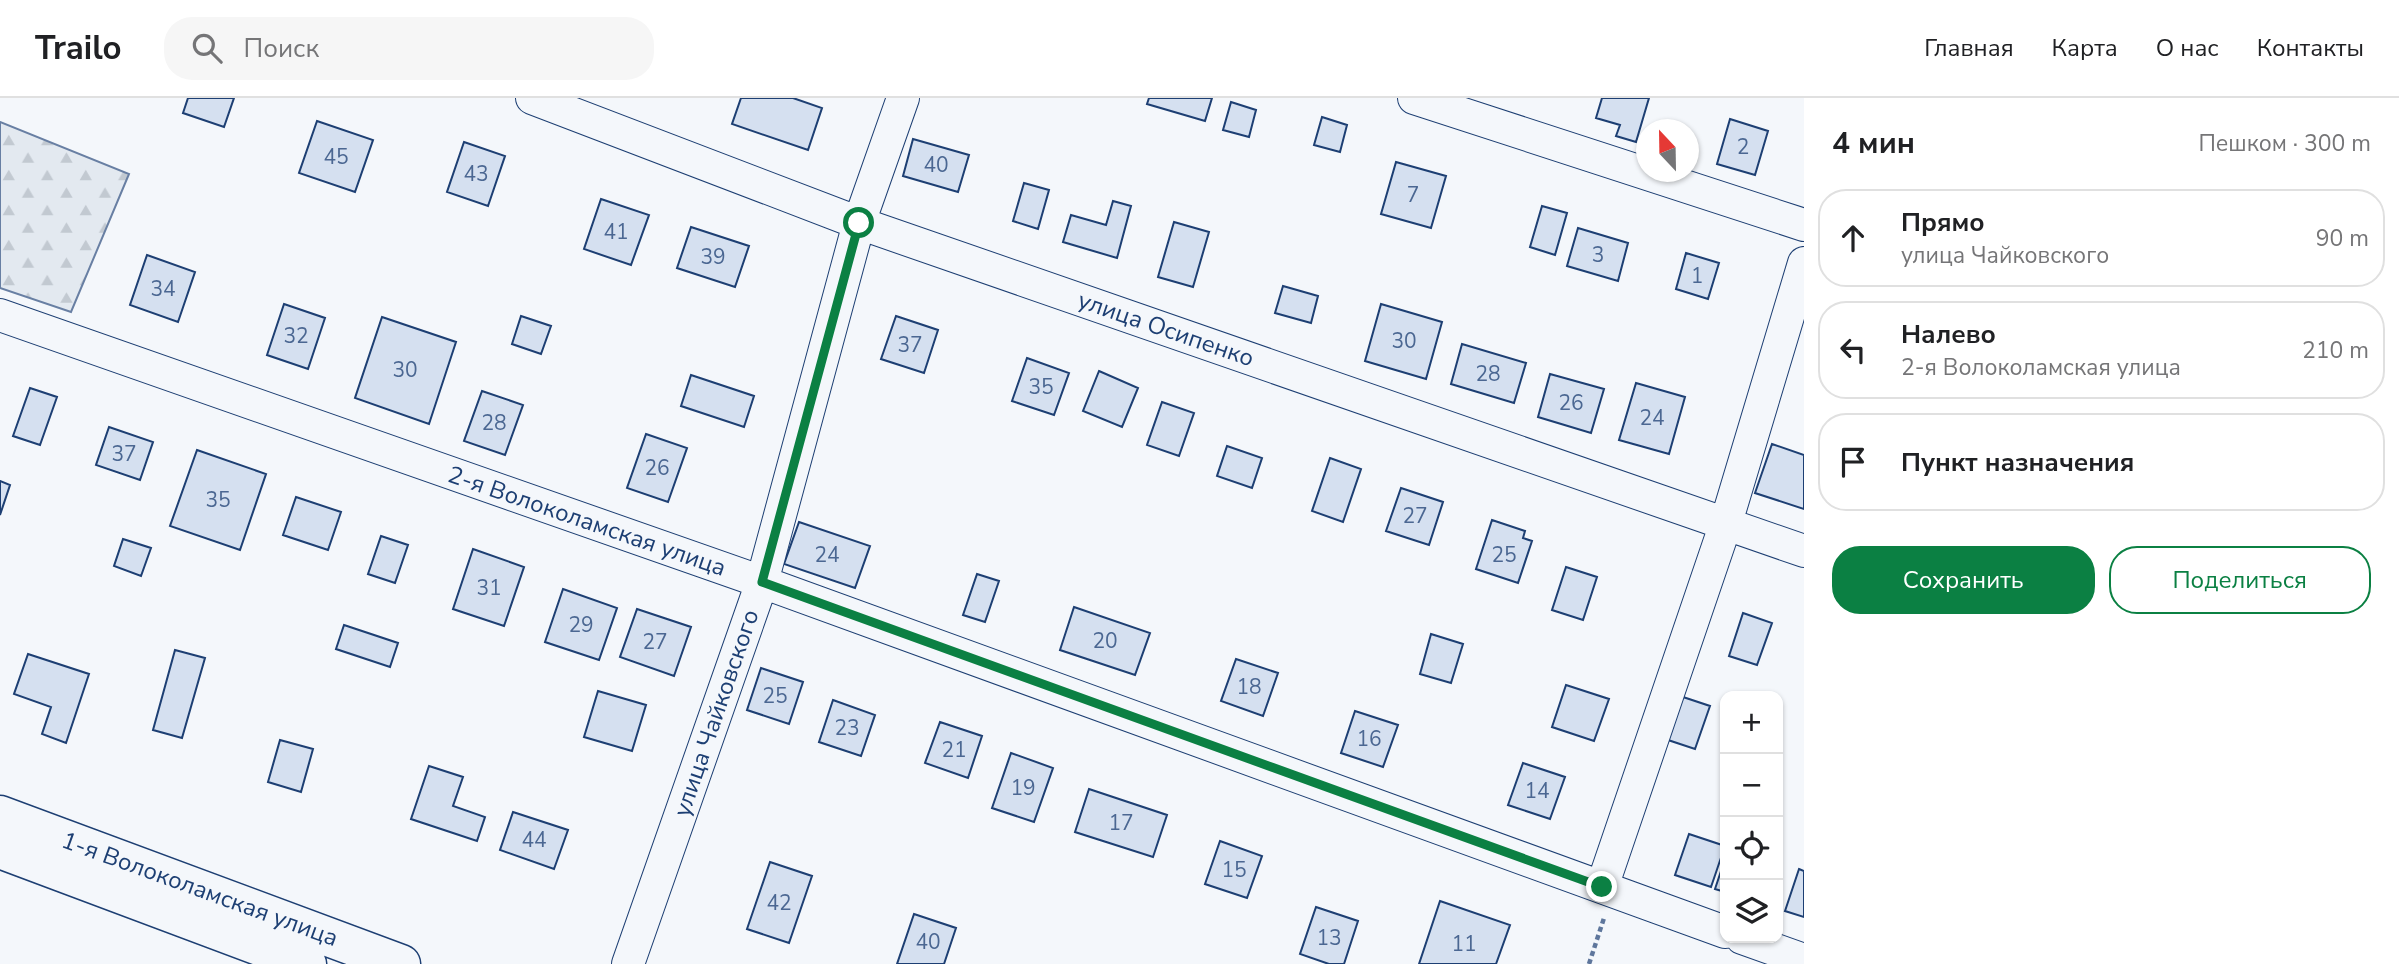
<!DOCTYPE html>
<html lang="ru">
<head>
<meta charset="utf-8">
<style>
	:root { --surface:#fff; --page:#f6f6f6; --text:#202124; --muted:#757577; --line:#e0e0e0; --accent:#0b8043 }
	body { margin:0; font-family:"Nunito Sans",sans-serif; background:var(--page); color:var(--text) }
	.controls { position:absolute; right:21px; bottom:21px; display:grid; overflow:hidden; border-radius:14px; box-shadow:0 2px 5px #0004 }
	.controls button { width:63px; height:63px; display:grid; place-items:center; padding:0; border:0; border-bottom:2px solid var(--line); background:var(--surface); color:var(--text); font:35px sans-serif }
	.compass { position:absolute; left:1636px; top:21px; width:63px; height:63px; border-radius:50%; background:var(--surface); box-shadow:0 2px 5px #0004; rotate:338deg }
	.stop { position:absolute; width:21px; height:21px; margin:-16px; border:5px solid #0b8043; border-radius:50%; background:#fff }
	.stop.end { background:#0b8043; border-color:#fff; box-shadow:0 2px 7px #0008 }
	.list { margin:0; padding:0; list-style:none }
	h2 { display:flex; justify-content:space-between; align-items:center; height:91px; margin:0; padding:0 28px; font-size:30px }
	h2 small { font-size:23px; font-weight:400; color:var(--muted) }
	.list li { display:grid; grid-template-columns:46px 1fr auto; gap:21px; align-items:center; box-sizing:border-box; height:98px; margin:0 14px 14px; padding:0 14px; border:2px solid var(--line); border-radius:28px }
	.list b { display:block; font-size:26px; white-space:nowrap }
	.list p { margin:0; font-size:23px; white-space:nowrap; color:var(--muted) }
	.list em { font-size:23px; font-style:normal; color:var(--muted) }
	.actions { display:flex; gap:14px; padding:21px 28px }
	.actions a { flex:1; padding:16px 0; border:2px solid var(--accent); border-radius:28px; text-align:center; font-size:24px; color:var(--accent) }
	.actions .main { background:var(--accent); color:#fff }
	.icon { flex:none; width:38px; height:38px; fill:none; stroke:currentColor; stroke-width:2; stroke-linecap:round; stroke-linejoin:round }
	.map { position:relative; flex:none; width:1804px; height:866px; overflow:hidden }
	header { display:flex; align-items:center; gap:42px; box-sizing:border-box; height:98px; padding:0 35px; background:var(--surface); border-bottom:2px solid var(--line) }
	header strong { font-size:33px }
	nav { display:flex; gap:38px; margin-inline-start:auto; font-size:24px }
	.search { width:490px; height:63px; background:var(--page); display:flex; align-items:center; gap:18px; box-sizing:border-box; padding:0 24px; border-radius:28px; color:var(--muted); font-size:26px }
	main { display:flex }
	aside { flex:1; background:var(--surface) }
	.map>svg:first-child { display:block }
</style>
</head>
<body>
<header>
<strong>Trailo</strong>
<div class="search"><svg class="icon" aria-label="search" viewBox="0 0 24 24"><circle cx="10" cy="10" r="6"/><path d="M15 15l6 6"/></svg>Поиск</div>
<nav><a>Главная</a><a>Карта</a><a>О нас</a><a>Контакты</a></nav>
</header>
<main>
<div class="map">
<svg width="1804" height="866" viewBox="0 0 1804 866">
	<defs>
		<pattern id="forest-firs" width="22" height="20" patternUnits="userSpaceOnUse" patternTransform="scale(1.75)"><rect width="22" height="20" fill="#e3e9f0"/><path d="M5 1l3.5 6h-7zM16 11l3.5 6h-7z" fill="#c2c9d1"/></pattern>
	</defs>
	<rect width="100%" height="100%" fill="#f4f7fb"/>
	<path fill="url(#forest-firs)" stroke="#687fa3" stroke-width="2" d="M0 24 129 76 71 214 0 190Z"/>
	<path fill="#d5e0f0" stroke="#1d3f73" stroke-width="2" d="M188 0H234L224 29 183 15Z
		M741 0H793L822 10 808 52 732 26Z
		M1149 0H1212L1205 23 1147 6Z
		M1602 0H1649L1636 44 1616 38 1620 27 1596 20Z
		M1231 4 1256 12 1249 39 1223 32Z
		M1322 19 1347 27 1340 54 1314 47Z
		M1730 21 1768 33 1755 77 1717 66Z
		M317 23 373 42 355 94 299 75Z
		M913 41 969 57 958 94 903 78Z
		M464 44 505 58 488 108 447 94Z
		M1396 64 1446 78 1431 130 1381 116Z
		M1024 85 1049 92 1038 131 1013 123Z
		M601 101 649 117 631 167 584 151Z
		M1113 103 1131 108 1117 160 1063 144 1071 117 1106 127Z
		M1542 108 1567 115 1555 157 1530 149Z
		M1174 124 1209 134 1193 189 1158 179Z
		M691 129 749 148 735 189 677 170Z
		M1578 130 1628 145 1618 183 1567 168Z
		M1686 155 1719 165 1708 201 1676 191Z
		M147 157 195 174 178 224 130 207Z
		M1283 188 1318 198 1311 225 1275 215Z
		M284 206 325 220 308 271 267 257Z
		M1381 206 1442 224 1426 281 1365 263Z
		M521 218 551 228 541 256 512 246Z
		M896 218 938 232 924 275 881 261Z
		M382 219 456 244 429 326 355 300Z
		M1462 246 1526 265 1514 305 1451 286Z
		M1027 260 1069 275 1054 317 1012 303Z
		M1099 273 1138 290 1122 329 1083 313Z
		M1550 276 1604 291 1591 335 1538 319Z
		M691 277 754 298 744 329 681 308Z
		M1636 285 1685 299 1669 356 1619 342Z
		M30 290 57 299 40 347 13 338Z
		M482 293 523 307 505 357 464 343Z
		M1162 304 1194 315 1179 358 1147 347Z
		M109 329 153 344 140 382 96 367Z
		M646 336 687 350 668 404 627 390Z
		M1772 346 1804 357V411L1755 395Z
		M1227 348 1262 360 1252 390 1217 378Z
		M197 352 266 376 240 452 170 428Z
		M1330 360 1361 371 1343 424 1312 413Z
		M0 383 10 387 0 417Z
		M1401 390 1443 404 1429 447 1386 433Z
		M296 399 341 414 328 452 283 437Z
		M1492 422 1525 433 1523 440 1532 443 1518 485 1476 471Z
		M799 424 870 448 855 490 784 466Z
		M381 438 408 447 395 485 368 476Z
		M123 441 151 450 141 478 114 468Z
		M473 451 524 469 504 528 453 511Z
		M1566 469 1597 479 1583 522 1552 512Z
		M977 476 999 483 985 524 963 517Z
		M563 491 617 510 599 562 545 544Z
		M1074 509 1150 535 1135 577 1060 552Z
		M637 511 691 529 674 578 620 559Z
		M1743 515 1772 525 1757 567 1729 558Z
		M344 527 398 545 390 569 336 551Z
		M1431 536 1463 546 1451 585 1420 576Z
		M175 552 205 560 182 640 153 632Z
		M28 556 89 576 66 645 42 636 51 609 14 596Z
		M1236 561 1278 575 1263 618 1221 603Z
		M761 570 803 584 789 626 747 612Z
		M1566 587 1609 601 1594 643 1552 629Z
		M598 593 646 607 632 653 584 639Z
		M1677 597 1710 608 1695 651 1662 640Z
		M833 602 875 617 861 658 819 644Z
		M1355 613 1398 627 1383 669 1341 655Z
		M940 624 982 638 968 680 925 665Z
		M280 642 313 651 301 694 268 684Z
		M1011 655 1053 670 1034 724 992 710Z
		M1523 665 1565 679 1550 721 1508 707Z
		M429 668 463 679 453 708 485 719 477 743 411 721Z
		M1089 691 1167 717 1153 759 1075 734Z
		M513 714 568 732 554 771 500 752Z
		M1689 736 1725 748 1711 789 1675 777Z
		M1220 743 1262 758 1247 800 1205 786Z
		M1725 761V794L1715 791Z
		M770 764 812 778 789 845 747 831Z
		M1799 771 1804 773V819L1785 813Z
		M1440 803 1510 827 1496 866H1419Z
		M1316 809 1358 823 1344 866H1329L1300 856Z
		M914 816 956 830 944 866H897Z"/>
	<g fill="none" stroke-linecap="round" stroke-linejoin="round">
		<g stroke="#1d3f73" stroke-width="34">
			<path id="minor" d="M532 0 859 125 1804 453
				M1414 0 1804 127
				M0 217 762 484 1725 834
				M1602 789 1726 425 1804 165
				M1742 840 1804 862
				M628 866 762 484 859 125 903 0"/>
		</g>
		<g stroke="#1d3f73" stroke-width="41">
			<path id="major" d="M0 717 401 866
				M0 751 307 866"/>
		</g>
		<path stroke="#5e769c" stroke-width="4.5" stroke-dasharray="5 3.5" stroke-linecap="butt" d="M1589 866 1604 820"/>
		<use href="#minor" stroke="#f4f7fb" stroke-width="32"/>
		<use href="#major" stroke="#f4f7fb" stroke-width="38"/>
	</g>
	<g fill="none" stroke-linecap="round" stroke-linejoin="round">
		<path stroke="#0b8043" stroke-width="9" d="M859 125 762 484 1602 789"/>
	</g>
	<g text-anchor="middle" dominant-baseline="central" stroke-width="5" stroke-linejoin="round" paint-order="stroke">
		<g font-size="21" fill="#4b6792">
			<text x="1743" y="49">2</text>
			<text x="336" y="59">45</text>
			<text x="936" y="67">40</text>
			<text x="476" y="76">43</text>
			<text x="1413" y="97">7</text>
			<text x="616" y="134">41</text>
			<text x="1598" y="157">3</text>
			<text x="713" y="159">39</text>
			<text x="1697" y="178">1</text>
			<text x="163" y="191">34</text>
			<text x="296" y="238">32</text>
			<text x="1404" y="243">30</text>
			<text x="910" y="247">37</text>
			<text x="405" y="272">30</text>
			<text x="1488" y="276">28</text>
			<text x="1041" y="289">35</text>
			<text x="1571" y="305">26</text>
			<text x="1652" y="320">24</text>
			<text x="494" y="325">28</text>
			<text x="124" y="356">37</text>
			<text x="657" y="370">26</text>
			<text x="218" y="402">35</text>
			<text x="1415" y="418">27</text>
			<text x="827" y="457">24</text>
			<text x="1504" y="457">25</text>
			<text x="489" y="490">31</text>
			<text x="581" y="527">29</text>
			<text x="1105" y="543">20</text>
			<text x="655" y="544">27</text>
			<text x="1249" y="589">18</text>
			<text x="775" y="598">25</text>
			<text x="847" y="630">23</text>
			<text x="1369" y="641">16</text>
			<text x="954" y="652">21</text>
			<text x="1023" y="690">19</text>
			<text x="1537" y="693">14</text>
			<text x="1121" y="725">17</text>
			<text x="534" y="742">44</text>
			<text x="1234" y="772">15</text>
			<text x="779" y="805">42</text>
			<text x="1329" y="840">13</text>
			<text x="928" y="844">40</text>
			<text x="1464" y="846">11</text>
		</g>
		<g font-size="24" fill="#1d3f73" stroke="#f4f7fb">
			<text transform="translate(1166 231) rotate(19)">улица Осипенко</text>
			<text transform="translate(587 423) rotate(19)">2-я Волоколамская улица</text>
			<text transform="translate(716 615) rotate(-71)">улица Чайковского</text>
			<text transform="translate(200 791) rotate(20)">1-я Волоколамская улица</text>
		</g>
	</g>
</svg>
<div class="controls">
<button>+</button>
<button>−</button>
<button><svg class="icon" aria-label="locate" viewBox="0 0 24 24"><circle cx="12" cy="12" r="6"/><path d="M12 2v4M12 18v4M2 12h4M18 12h4"/></svg></button>
<button><svg class="icon" aria-label="layers" viewBox="0 0 24 24"><path d="M12 4l9 5-9 5-9-5zM3 14l9 5 9-5"/></svg></button>
</div>
<svg class="compass" viewBox="-18 -18 36 36"><path d="M0-13l5 13h-10z" fill="#e53935"/><path d="M0 13l5-13h-10z" fill="#757577"/></svg>
<div class="stop" style="left:859px;top:125px"></div>
<div class="stop end" style="left:1602px;top:789px"></div>
</div>
<aside>
<h2>4 мин<small>Пешком · 300 m</small></h2>
<ul class="list">
<li><svg class="icon" aria-label="ahead" viewBox="0 0 24 24"><path d="M12 20V5M6 11l6-6 6 6"/></svg><div><b>Прямо</b><p>улица Чайковского</p></div><em>90 m</em></li>
<li><svg class="icon" aria-label="left" viewBox="0 0 24 24"><path d="M17 20v-9H6M10 6l-5 5 5 5"/></svg><div><b>Налево</b><p>2-я Волоколамская улица</p></div><em>210 m</em></li>
<li><svg class="icon" aria-label="arrive" viewBox="0 0 24 24"><path d="M6 21V4h12l-3 4 3 4H6"/></svg><div><b>Пункт назначения</b></div></li>
</ul>
<div class="actions"><a class="main">Сохранить</a><a>Поделиться</a></div>
</aside>
</main>
</body>
</html>
